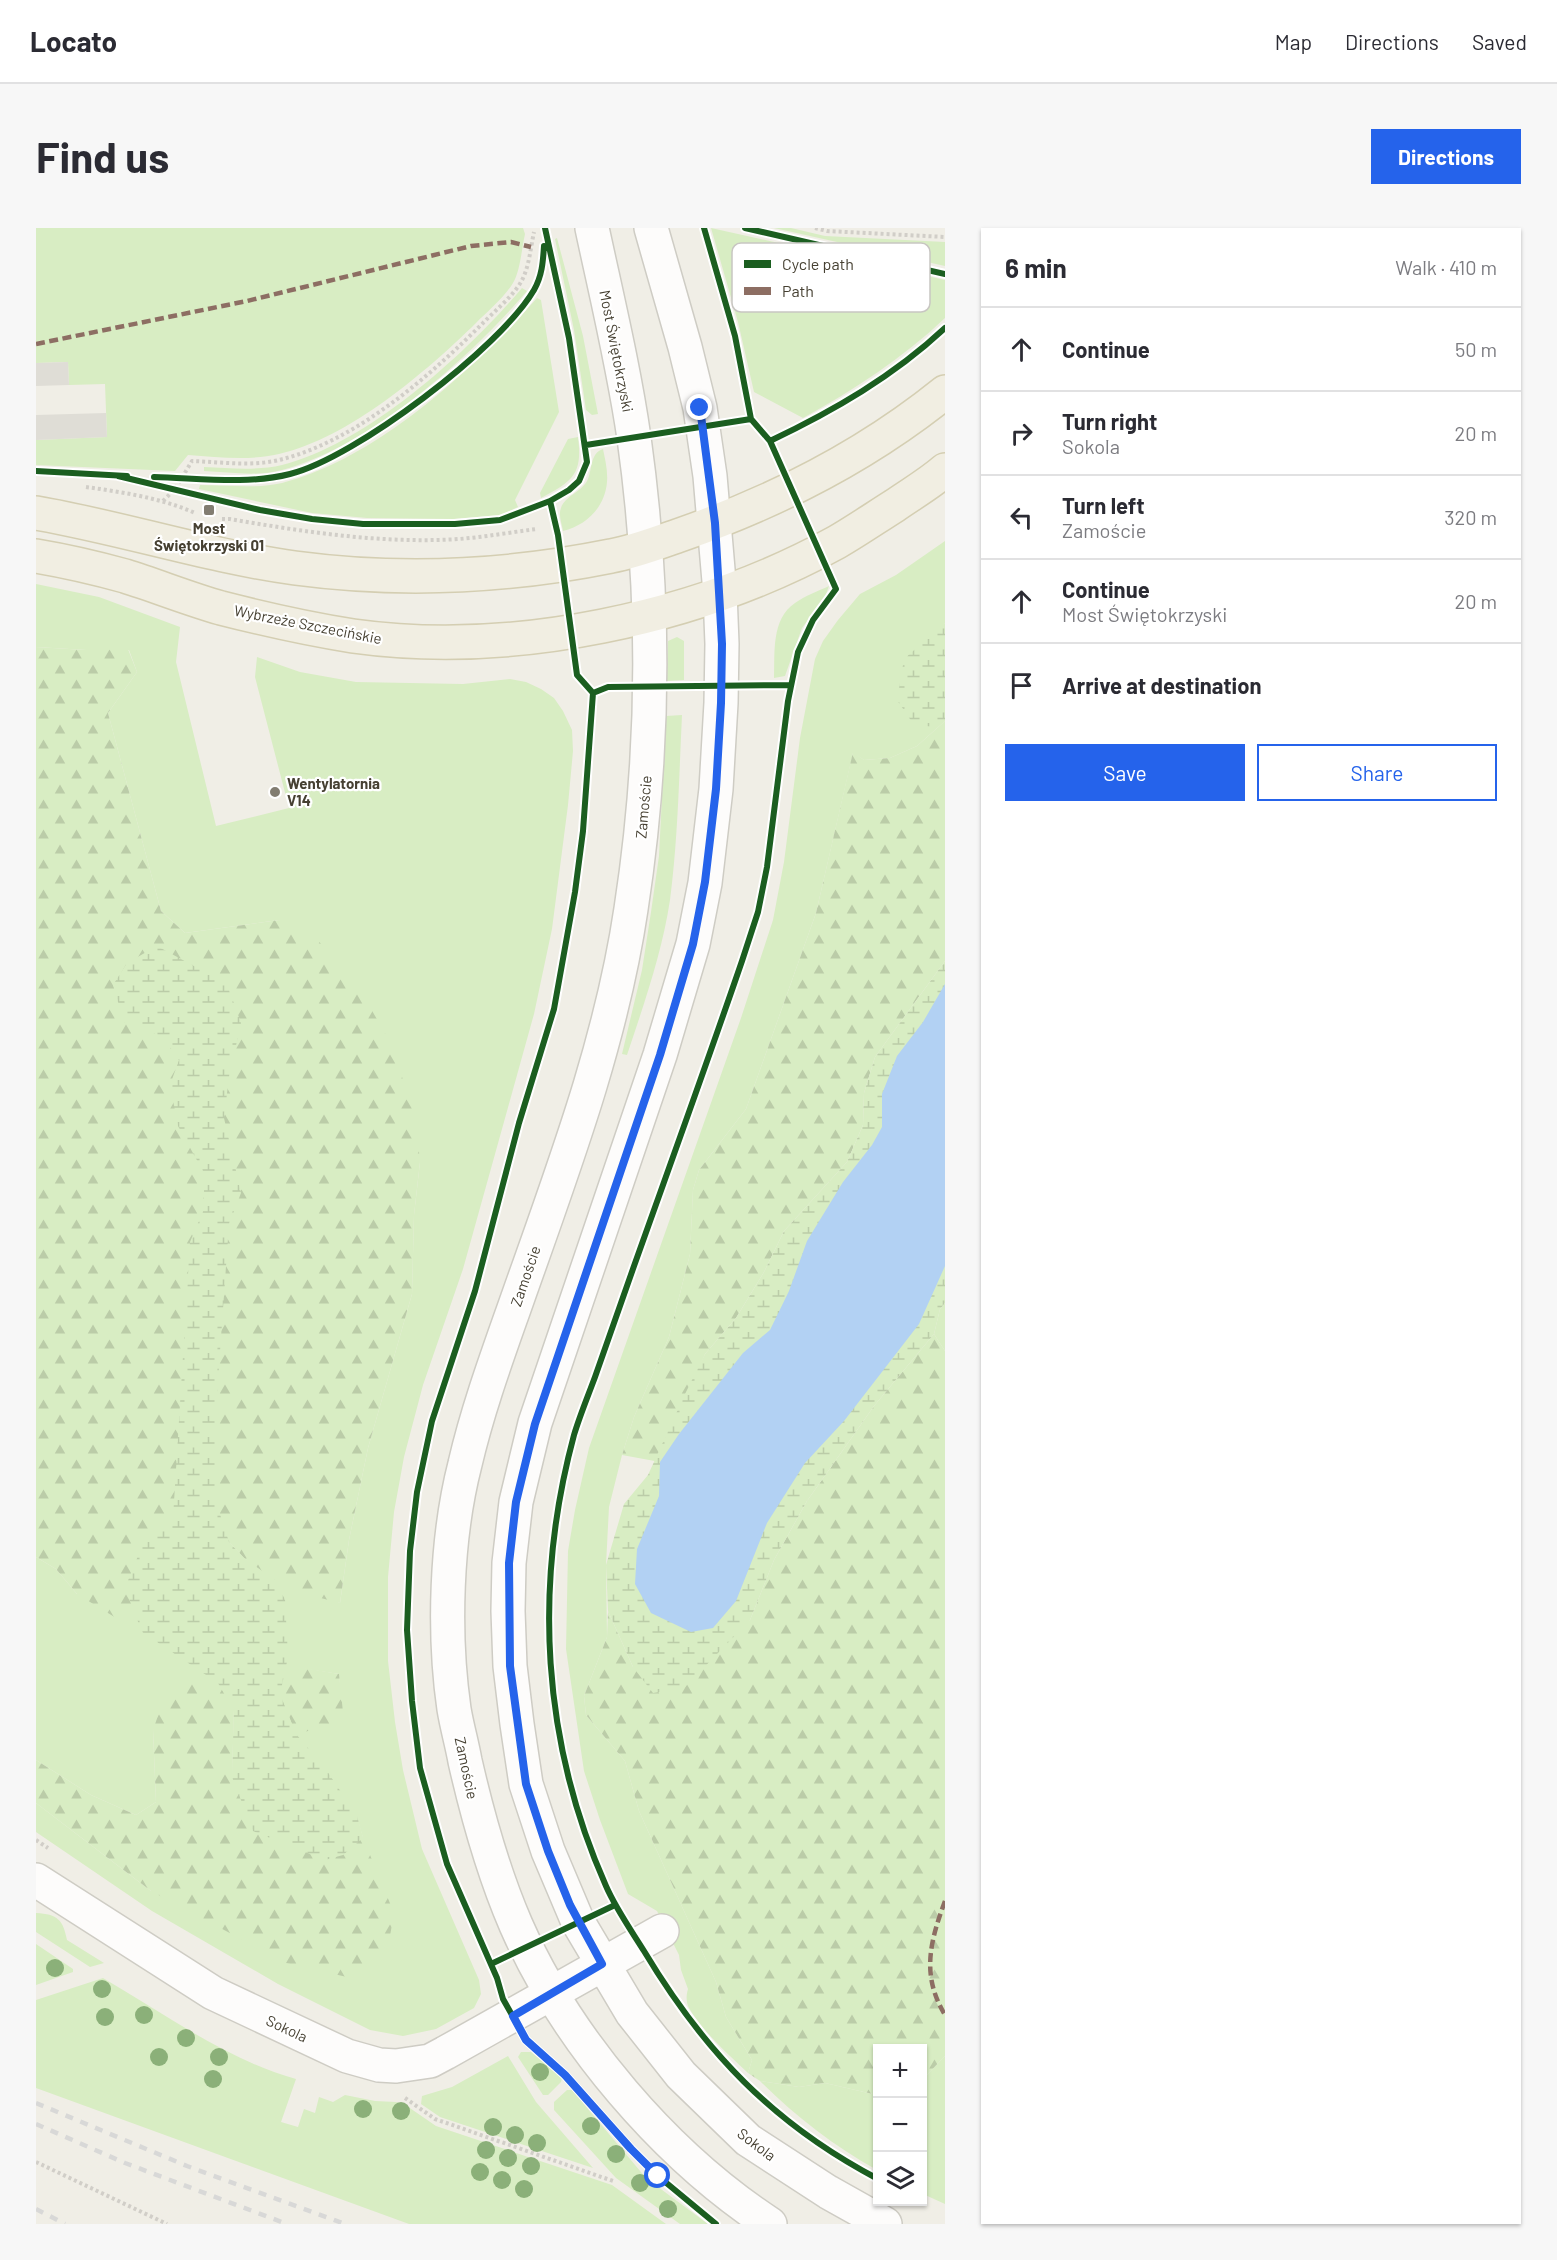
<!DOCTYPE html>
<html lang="en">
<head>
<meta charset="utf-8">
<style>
	:root { --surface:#fff; --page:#f7f7f7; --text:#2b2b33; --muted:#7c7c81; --line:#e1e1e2; --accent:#2563eb }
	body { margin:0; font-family:Barlow,sans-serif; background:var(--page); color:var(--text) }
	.controls { position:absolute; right:18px; bottom:18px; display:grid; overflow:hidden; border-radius:0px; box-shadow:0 2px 4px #0004 }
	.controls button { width:54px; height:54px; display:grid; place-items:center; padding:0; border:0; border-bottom:2px solid var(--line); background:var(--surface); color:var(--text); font:30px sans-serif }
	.stop { position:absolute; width:18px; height:18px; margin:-14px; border:4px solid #2563eb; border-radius:50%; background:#fff }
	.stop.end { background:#2563eb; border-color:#fff; box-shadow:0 2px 6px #0008 }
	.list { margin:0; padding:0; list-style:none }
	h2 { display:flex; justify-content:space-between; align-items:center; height:78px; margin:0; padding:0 24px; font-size:26px }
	h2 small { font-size:20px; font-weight:400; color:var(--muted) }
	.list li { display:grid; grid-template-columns:39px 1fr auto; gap:18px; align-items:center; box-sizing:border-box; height:84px; padding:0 24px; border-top:2px solid var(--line) }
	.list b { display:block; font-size:22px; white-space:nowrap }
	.list p { margin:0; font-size:20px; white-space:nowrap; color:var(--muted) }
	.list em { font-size:20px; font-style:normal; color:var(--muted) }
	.actions { display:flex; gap:12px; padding:18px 24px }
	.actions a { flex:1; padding:14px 0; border:2px solid var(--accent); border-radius:0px; text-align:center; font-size:21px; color:var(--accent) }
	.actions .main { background:var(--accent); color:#fff }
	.icon { flex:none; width:33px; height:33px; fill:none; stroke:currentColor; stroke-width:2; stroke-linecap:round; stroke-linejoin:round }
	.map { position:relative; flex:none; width:909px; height:1996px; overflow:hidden; border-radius:0px }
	header { display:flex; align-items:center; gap:36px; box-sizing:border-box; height:84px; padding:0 30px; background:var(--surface); border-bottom:2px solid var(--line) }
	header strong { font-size:28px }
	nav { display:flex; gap:33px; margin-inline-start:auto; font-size:21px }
	.intro { display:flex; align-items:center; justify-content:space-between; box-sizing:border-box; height:144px; padding:0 36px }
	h1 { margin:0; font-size:42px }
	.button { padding:15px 27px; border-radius:0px; background:var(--accent); color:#fff; font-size:21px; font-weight:700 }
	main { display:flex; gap:36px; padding:0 36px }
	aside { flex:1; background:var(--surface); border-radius:0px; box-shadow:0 2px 4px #0004 }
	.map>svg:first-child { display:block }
</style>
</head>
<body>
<header>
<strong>Locato</strong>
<nav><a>Map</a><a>Directions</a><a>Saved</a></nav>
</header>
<div class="intro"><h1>Find us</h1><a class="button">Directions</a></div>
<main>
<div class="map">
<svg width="909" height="1996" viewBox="0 0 909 1996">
	<defs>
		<pattern id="forest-firs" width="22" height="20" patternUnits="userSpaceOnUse" patternTransform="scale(1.5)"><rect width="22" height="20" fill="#d8edc3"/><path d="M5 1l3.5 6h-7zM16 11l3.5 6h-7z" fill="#bbcca8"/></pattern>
		<pattern id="wetland-marsh" width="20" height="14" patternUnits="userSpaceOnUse" patternTransform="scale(1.5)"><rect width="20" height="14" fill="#d8edc3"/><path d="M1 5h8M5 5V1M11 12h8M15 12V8" fill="none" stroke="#bbcca8"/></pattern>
	</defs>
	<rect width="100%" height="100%" fill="#f0eee6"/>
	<path fill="#d8edc3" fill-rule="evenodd" d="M0 0H487L489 6C486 19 484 44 477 55 468 70 452 83 440 95 390 144 313 210 243 226 213 233 182 229 152 227L139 243 0 237V212L71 209 69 156 33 157 32 134 0 135Z
		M675 0 909 52V90C867 130 818 162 767 190L718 164 702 94Z
		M738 0H755L789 8 909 14V38Z
		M521 10 547 108 562 186 556 187 550 182 538 102 519 11Z
		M486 60 491 63C434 130 333 219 246 242 221 249 193 244 168 243V239C193 240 221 243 246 237 332 215 430 126 486 60Z
		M501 70 505 72 523 184 479 272 482 279 465 287 417 291 331 290 276 285 163 261 164 257C190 257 220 261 246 255 342 230 436 142 501 70Z
		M542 209C547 247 536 253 505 270L504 265 532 211Z
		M567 221C569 231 572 243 571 254 569 279 551 297 527 303 526 296 522 287 525 280 529 268 545 264 551 253 557 242 553 226 567 221Z
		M909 313V395L907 398 909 493 881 518 854 530 828 532 817 525 780 685 710 881 663 942 657 962 654 1026 633 1109 598 1189 586 1227 573 1279 570 1337 571 1409 548 1468 550 1487 589 1533 603 1583 680 1754 690 1789 716 1832 712 1845C693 1827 666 1803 653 1780 650 1774 650 1768 652 1761L645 1742 643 1727 621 1683 592 1666 564 1592 548 1543 530 1421 532 1323 539 1282 553 1220 705 790 737 692 748 634 764 510 779 431 787 413 802 392 824 366 860 347Z
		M0 356 63 369 144 399 140 434 180 598 253 580 219 449 221 429 264 444 320 454 427 456 474 451 490 454 505 461 518 470 527 483 536 502 537 523 532 577 516 701 498 786 427 1041 387 1157 368 1229 358 1284 352 1349V1433L359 1494 367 1542 386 1621 443 1752 445 1766 438 1780 400 1801 367 1808 334 1802 242 1756 116 1683 0 1604V1575L115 1663 327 1610 321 1589 196 1549 198 1482 117 1502 120 1574 100 1587 55 1567 0 1532V1329L20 1341 41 1366 193 1314 209 1331 304 1375 313 1312 332 1220 376 1066 378 987 384 934 243 692 149 705 125 683 72 485 101 444 93 422H50L0 419ZM251 1438 303 1446 304 1468Z
		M793 358 789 369 766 400 749 448 738 450C739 425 735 391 759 375 769 368 782 363 793 358Z
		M641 409 648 413V452L631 453 632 413Z
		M646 487C643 549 642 610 634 672 626 725 608 776 591 827L586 826 606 742 615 684 623 628 630 488Z
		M909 1075V1123L898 1106 904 1081Z
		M0 1685C22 1686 27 1692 31 1712L68 1735 54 1739 0 1704Z
		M0 1716 37 1741V1744L0 1757Z
		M67 1750C129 1786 191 1832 260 1851L245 1894 262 1899 268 1881 279 1885 283 1869 297 1874 309 1867 339 1873 360 1874 368 1876 400 1898 576 1957 630 1996H373L0 1860V1772Z
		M485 1824H495L526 1850 525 1854 512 1867H507L482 1829Z
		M472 1828 500 1874 557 1940 404 1889 385 1876 386 1868 416 1859Z
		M909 1828V1976L887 1966V1851Z
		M724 1853 763 1859 789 1855 841 1867V1942C798 1918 759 1888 724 1853Z
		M531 1862H536L610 1950 672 1996H644L580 1950 518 1882V1874Z"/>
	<path fill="url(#forest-firs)" d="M0 419 50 422 92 421 101 444 72 485 125 683 149 705 243 692 280 710 323 760 350 807 379 883 384 934 378 987 376 1066 332 1220 313 1312 304 1375 254 1362 209 1331 193 1314 104 1350 98 1385 85 1393 41 1366 20 1341 0 1329Z
		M909 493V733L839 829 828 865 827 897 811 934 748 1003 728 1044 700 1090 669 1126 624 1234 586 1227 598 1189 633 1109 654 1026 657 962 663 942 710 881 780 685 817 524 828 532 854 530 881 518Z
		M898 1106 909 1123V1828L887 1851 886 1820H842L841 1867 789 1855 763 1859 724 1853 712 1845 716 1832 690 1789 680 1754 603 1583 589 1533 550 1487 548 1468 571 1409 572 1383 597 1439 714 1392 738 1332 771 1273 838 1178Z
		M251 1437 303 1446 308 1494 260 1506 244 1466Z
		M155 1452 182 1455 198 1482 196 1549 280 1601 321 1588 327 1610 358 1685 351 1725 324 1752 250 1735 115 1663 0 1575V1532L55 1567 100 1587 120 1574 117 1502 132 1459Z"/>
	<path fill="url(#wetland-marsh)" d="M909 395V493L901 499 878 497 861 472 868 431Z
		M121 718 191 756 205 795 193 849 188 890 205 965 193 996 180 1180V1274L193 1314 209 1331 236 1351 249 1371 252 1429 244 1466 260 1506 289 1540 321 1588 327 1610 307 1627 289 1632 217 1603 196 1549 198 1482 182 1455 106 1404 89 1360 106 1318 137 1290 154 1014 168 981V945L142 898 134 857 143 832 127 809 88 794 77 757 91 735Z
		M909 733V1075L904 1081 898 1106 838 1178 771 1273 738 1332 714 1392 648 1460 617 1465 597 1439 572 1383 570 1337 588 1276 612 1247 649 1166 669 1126 700 1090 728 1044 748 1003 811 934 827 897 828 865 839 829Z"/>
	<path fill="#dfddd6" d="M32 134 33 157 0 158V135Z
		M70 185 71 209 0 212V187Z"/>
	<path fill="#b2d1f3" d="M909 756V1038L883 1096 808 1193 769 1235 731 1295 700 1373 677 1400 655 1404 615 1385 599 1356 601 1321 623 1268 624 1234 643 1206 707 1125 734 1102 753 1063 771 1013 807 954 836 917 846 899V866L861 828 887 794Z"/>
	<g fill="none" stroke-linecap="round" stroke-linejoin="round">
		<g stroke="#ceccc4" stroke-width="36">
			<path id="minor" d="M556 0C571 70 588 140 598 210 620 367 619 525 595 681 575 816 526 944 481 1072 462 1126 442 1180 429 1236 410 1310 407 1405 418 1481 421 1499 426 1516 429 1533 442 1590 457 1644 480 1697 531 1813 629 1927 734 1996
				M615 0 649 119 664 180 674 248 684 365 686 416 685 475 680 561 669 655 657 716 624 827 499 1195 480 1274 473 1335 472 1383 474 1438 481 1496 490 1556 512 1623 542 1694 596 1785 645 1847 712 1912 792 1964 849 1996
				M0 1652 177 1765 311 1828 343 1837 360 1838 394 1833 409 1825 626 1703"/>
		</g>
		<g stroke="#d4ceb2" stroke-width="36">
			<path id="major" d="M0 285C87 300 171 328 259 340 364 354 471 349 575 328 598 324 621 315 644 307 739 274 831 227 909 164
				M0 328C30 333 60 340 89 348 121 358 153 371 185 380 228 391 273 401 317 408 476 430 661 391 801 314 820 303 839 290 858 278 875 266 893 256 909 242"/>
		</g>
		<path stroke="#d1cec8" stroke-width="4" stroke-dasharray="3 3" stroke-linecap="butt" d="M779 0 791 3 909 9
			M50 259C86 264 125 270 159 285
			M127 273 139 261 156 233C186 234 218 239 247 231 323 211 395 147 449 93 460 82 472 72 481 60 493 45 494 22 498 4
			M186 291H194C269 304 346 316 423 311 449 309 476 304 501 301
			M0 1612 12 1620
			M369 1870 399 1891 577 1953
			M0 1934 131 1996"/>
		<use href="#minor" stroke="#fdfcfb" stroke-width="33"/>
		<use href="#major" stroke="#f1eee2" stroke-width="33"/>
		<path stroke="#d8d8d7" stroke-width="4.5" stroke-dasharray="8 8" stroke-linecap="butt" d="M0 1875 151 1938 309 1996
			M0 1896 89 1935 251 1996
			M0 1981 29 1996"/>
		<path stroke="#8d6e63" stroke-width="4.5" stroke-dasharray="9 4.5" stroke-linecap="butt" d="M0 116 211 73 435 18 475 14 495 19
			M909 1673C894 1714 885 1747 909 1787"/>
		<g stroke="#fff" stroke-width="10">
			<path id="cycleway" d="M668 0 699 108 715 191
				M709 0 909 46
				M734 213C797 183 858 148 909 100
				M550 217 715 191 734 213 800 361 777 392 762 424 752 473 731 639 722 684 706 733C671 835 634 937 598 1038 585 1075 572 1112 559 1149 552 1168 544 1187 538 1207 497 1359 506 1514 570 1658 580 1681 595 1702 608 1723 668 1823 737 1896 842 1951
				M0 243 91 248
				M82 248 224 282 276 291 327 296H419L464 292 514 273 533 262 543 253 551 234 533 110 509 0
				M118 249C162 250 211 257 254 246 319 230 464 120 498 62 506 48 507 34 508 18
				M514 273 522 307 541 447 557 465 547 603 539 664 518 781 483 895 439 1063 396 1193 381 1264 374 1323 371 1402 376 1473 384 1540 411 1636 461 1750 467 1771 490 1812 529 1847 595 1921 622 1948 680 1996
				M557 465 572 459 755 457
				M455 1736 579 1677"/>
		</g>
		<use href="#cycleway" stroke="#1b5e20" stroke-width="6"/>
	</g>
	<g fill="#8bb079">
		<circle cx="19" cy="1740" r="9"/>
		<circle cx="66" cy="1761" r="9"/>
		<circle cx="108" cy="1787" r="9"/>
		<circle cx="69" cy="1789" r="9"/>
		<circle cx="150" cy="1810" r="9"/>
		<circle cx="123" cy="1829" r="9"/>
		<circle cx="183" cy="1829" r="9"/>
		<circle cx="504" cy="1844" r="9"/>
		<circle cx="177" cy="1851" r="9"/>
		<circle cx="327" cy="1881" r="9"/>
		<circle cx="365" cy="1883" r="9"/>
		<circle cx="555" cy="1898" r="9"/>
		<circle cx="457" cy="1899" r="9"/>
		<circle cx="479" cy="1907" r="9"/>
		<circle cx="501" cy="1915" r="9"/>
		<circle cx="450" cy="1922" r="9"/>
		<circle cx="580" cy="1926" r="9"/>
		<circle cx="472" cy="1930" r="9"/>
		<circle cx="495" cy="1938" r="9"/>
		<circle cx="444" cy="1944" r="9"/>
		<circle cx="466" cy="1952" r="9"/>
		<circle cx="604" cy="1955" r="9"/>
		<circle cx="488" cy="1961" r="9"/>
		<circle cx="632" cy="1981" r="9"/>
	</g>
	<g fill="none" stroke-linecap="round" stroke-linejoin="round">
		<path stroke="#2563eb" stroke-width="8" d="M622 1948 595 1921 529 1847 490 1812 477 1788 566 1736 534 1677 512 1623 490 1556 474 1438 473 1335 480 1274 499 1196 624 827 657 716 669 654 680 561 685 475 686 416 679 295 664 180"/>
	</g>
	<g fill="#827d71" stroke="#fff" stroke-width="2">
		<rect x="167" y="276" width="12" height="12" rx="3"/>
		<circle cx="239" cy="564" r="6"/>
	</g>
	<g text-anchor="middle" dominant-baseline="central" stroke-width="4.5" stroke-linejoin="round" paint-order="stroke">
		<g font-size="15" fill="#464032" stroke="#fff">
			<text transform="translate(581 123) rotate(79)">Most Świętokrzyski</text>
			<text transform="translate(272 396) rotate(11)">Wybrzeże Szczecińskie</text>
			<text transform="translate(607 579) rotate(-85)">Zamoście</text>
			<text transform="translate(489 1048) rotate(-71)">Zamoście</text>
			<text transform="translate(431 1540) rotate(78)">Zamoście</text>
			<text transform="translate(251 1800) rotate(25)">Sokola</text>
			<text transform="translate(721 1916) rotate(37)">Sokola</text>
		</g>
		<g font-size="15" font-weight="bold" fill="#464032" stroke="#fff">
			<text x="173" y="300">Most<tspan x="173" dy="17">Świętokrzyski 01</tspan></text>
			<text x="251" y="555" text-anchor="start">Wentylatornia<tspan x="251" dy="17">V14</tspan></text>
		</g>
	</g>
	<rect x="696" y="15" width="198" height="69" rx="9" fill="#fff" stroke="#c8c6c2" stroke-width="1.5"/>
	<rect x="708" y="32" width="27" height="8" fill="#1b5e20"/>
	<rect x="708" y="59" width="27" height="8" fill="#8d6e63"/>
	<g font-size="16" fill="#464032">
		<text x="746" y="42">Cycle path</text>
		<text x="746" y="69">Path</text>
	</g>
</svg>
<div class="controls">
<button>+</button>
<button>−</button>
<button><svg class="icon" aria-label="layers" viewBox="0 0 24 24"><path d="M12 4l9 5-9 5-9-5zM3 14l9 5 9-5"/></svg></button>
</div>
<div class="stop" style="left:622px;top:1948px"></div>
<div class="stop end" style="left:664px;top:180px"></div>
</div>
<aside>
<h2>6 min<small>Walk · 410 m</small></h2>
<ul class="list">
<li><svg class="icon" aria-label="ahead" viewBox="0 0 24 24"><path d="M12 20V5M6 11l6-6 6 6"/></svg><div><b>Continue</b></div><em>50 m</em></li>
<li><svg class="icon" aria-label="right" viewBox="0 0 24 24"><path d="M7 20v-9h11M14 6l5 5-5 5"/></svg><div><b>Turn right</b><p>Sokola</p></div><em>20 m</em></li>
<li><svg class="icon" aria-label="left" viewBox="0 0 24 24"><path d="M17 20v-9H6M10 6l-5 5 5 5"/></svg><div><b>Turn left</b><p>Zamoście</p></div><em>320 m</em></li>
<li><svg class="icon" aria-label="ahead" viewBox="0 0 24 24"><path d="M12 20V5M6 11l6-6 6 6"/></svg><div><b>Continue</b><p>Most Świętokrzyski</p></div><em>20 m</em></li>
<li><svg class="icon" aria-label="arrive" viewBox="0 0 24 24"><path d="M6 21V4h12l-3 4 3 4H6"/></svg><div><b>Arrive at destination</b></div></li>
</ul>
<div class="actions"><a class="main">Save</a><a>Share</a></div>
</aside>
</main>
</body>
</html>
